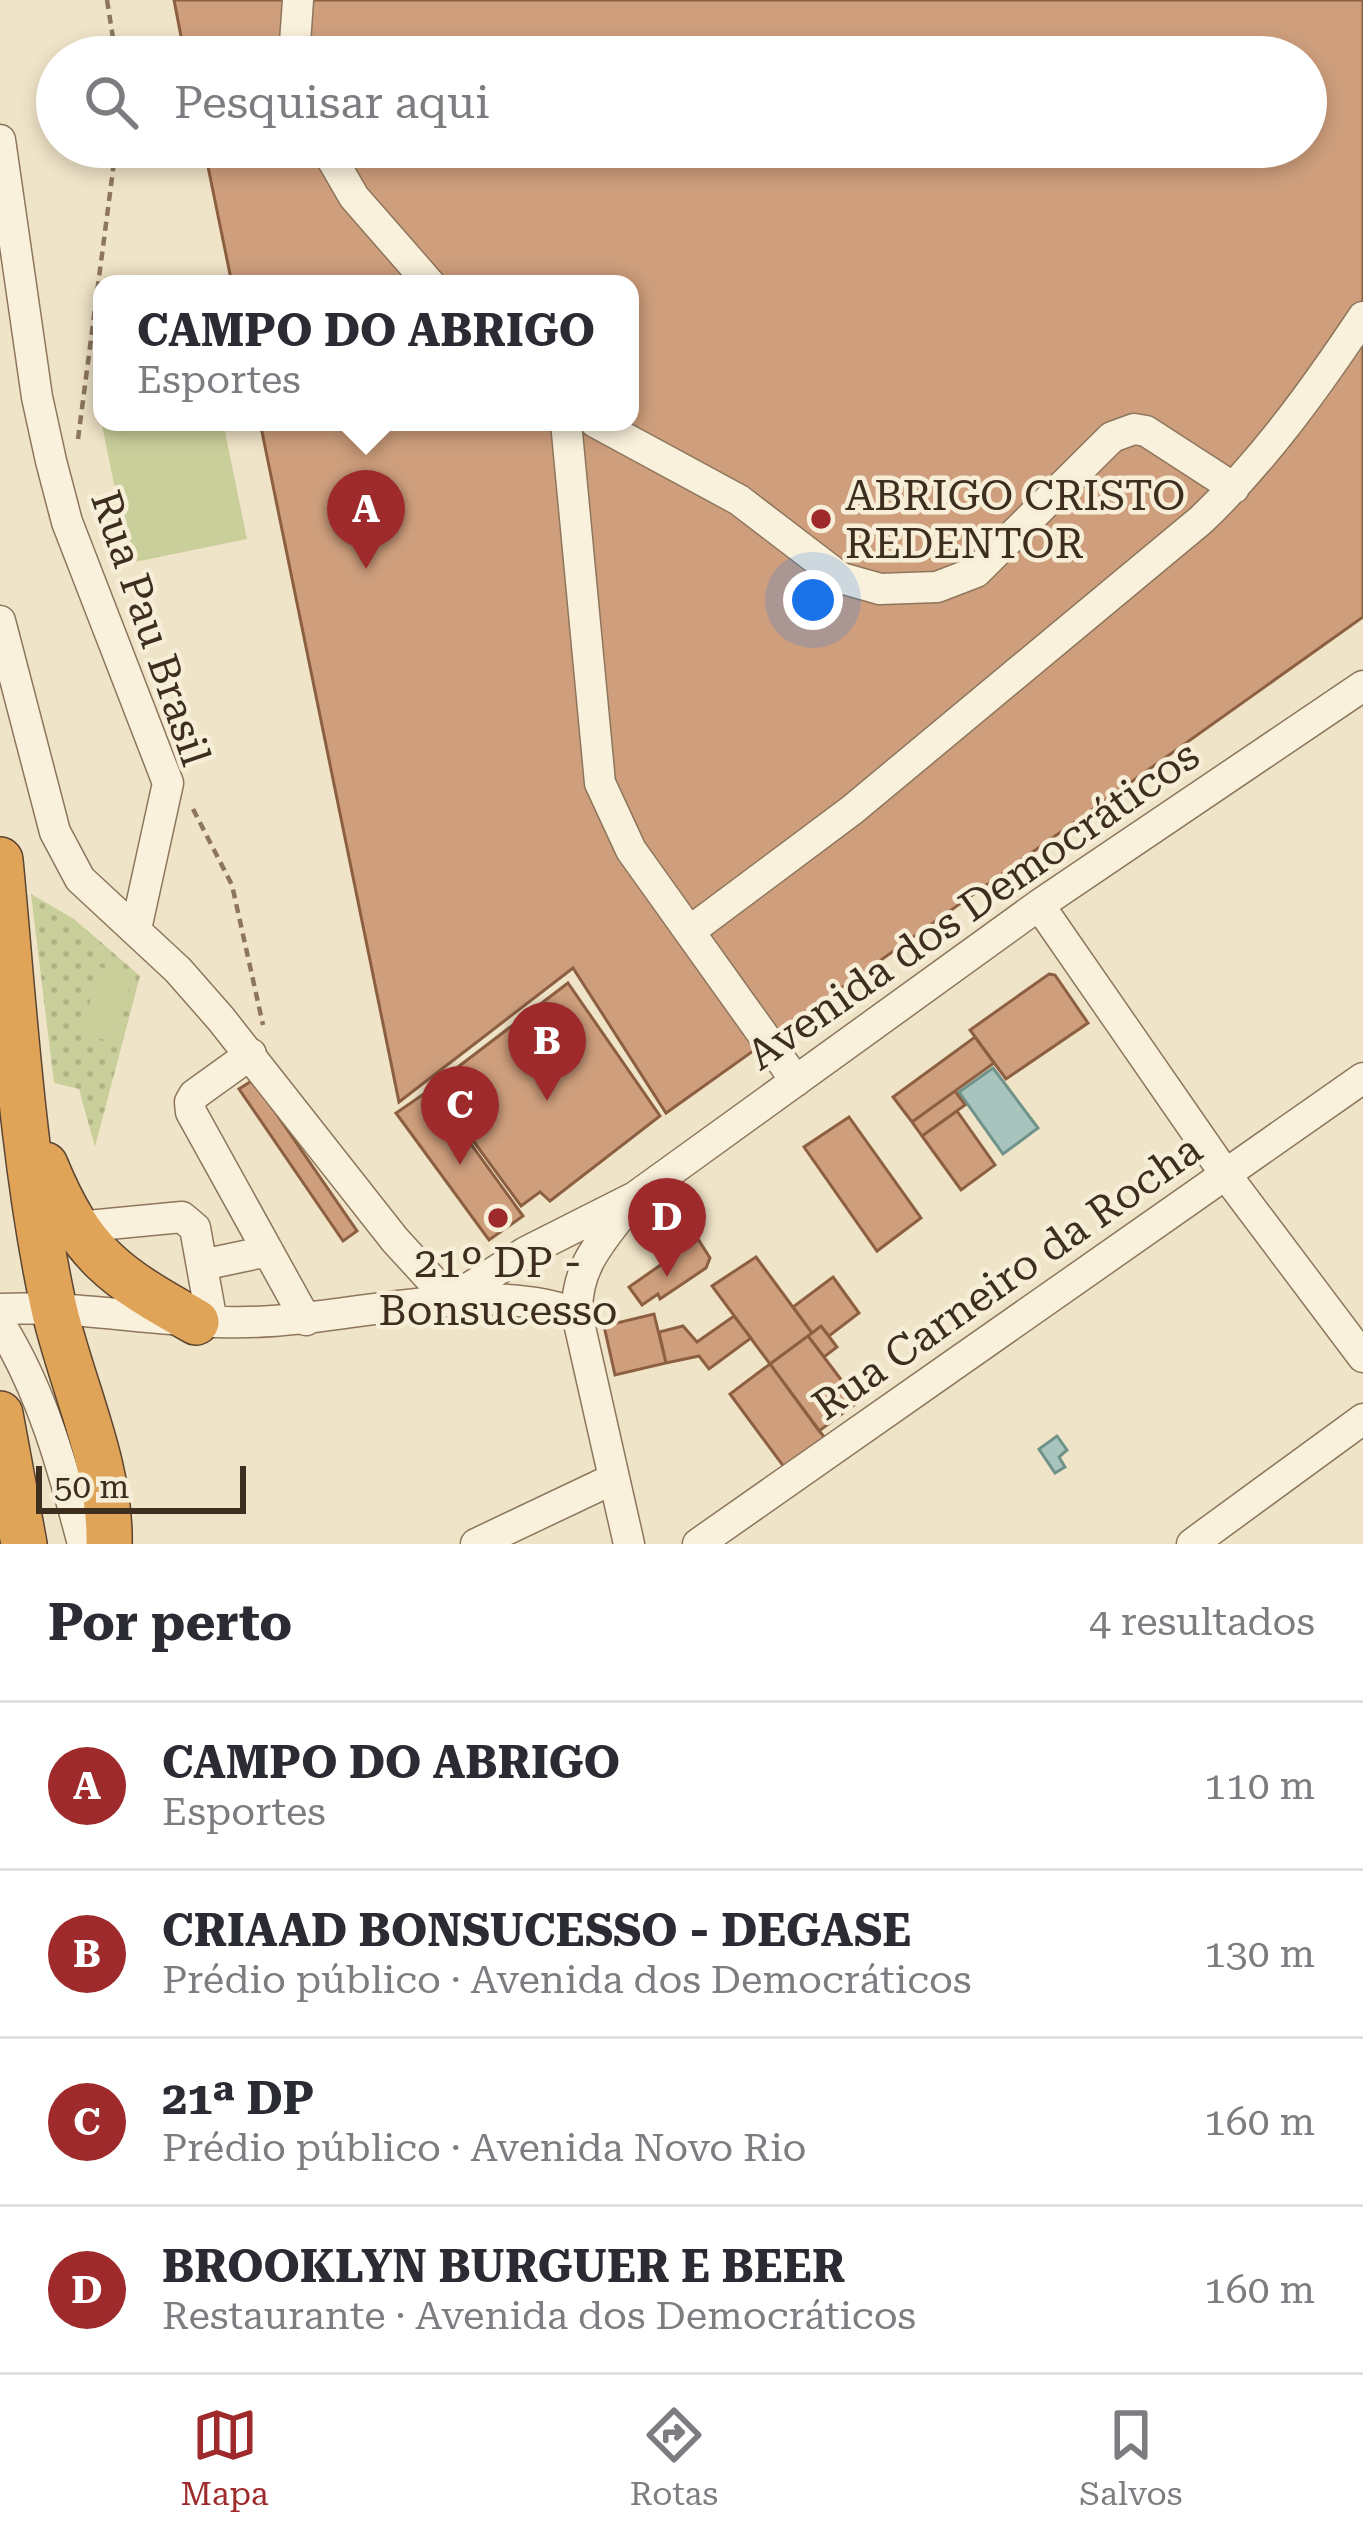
<!DOCTYPE html>
<html lang="pt">
<head>
<meta charset="utf-8">
<style>
	:root { --surface:#fff; --page:#f2f2f3; --text:#2b2b33; --muted:#7c7c81; --line:#e1e1e2; --accent:#9e2a2b }
	body { margin:0; font-family:"Roboto Serif",serif; background:var(--page); color:var(--text) }
	.scale { position:absolute; left:36px; bottom:30px; width:210px; box-sizing:border-box; padding-left:12px; border:6px solid #3d2e20; border-top:0; font-size:33px; line-height:42px; white-space:nowrap; color:#3d2e20; -webkit-text-stroke:9px #f7eed8; paint-order:stroke }
	.you { position:absolute; left:813px; top:600px; width:42px; height:42px; margin:-30px; border:9px solid #fff; border-radius:50%; background:#1a73e8; box-shadow:0 0 0 18px #1a73e833 }
	.badge { display:grid; place-items:center; width:78px; height:78px; border-radius:50%; background:var(--accent); color:#fff; font-size:39px; font-weight:700 }
	.pin { position:absolute; translate:-50% -99px; filter:drop-shadow(0 3px 6px #0008) }
	.pin::after { content:''; position:absolute; top:63px; width:42px; height:36px; background:inherit; clip-path:polygon(0 0,100% 0,50% 100%) }
	.popup { position:absolute; left:93px; top:275px; width:546px; height:156px; box-sizing:border-box; display:grid; place-content:center; border-radius:24px; background:var(--surface); filter:drop-shadow(0 3px 9px #0005); font-size:39px; white-space:nowrap; color:var(--muted) }
	.popup b { font-size:45px; color:var(--text) }
	.popup::after { content:''; position:absolute; left:50%; top:100%; margin-left:-24px; border:24px solid transparent; border-top-color:var(--surface) }
	.list { margin:0; padding:0; list-style:none }
	h2 { display:flex; justify-content:space-between; align-items:center; height:156px; margin:0; padding:0 48px; font-size:51px }
	h2 small { font-size:39px; font-weight:400; color:var(--muted) }
	.list li { display:grid; grid-template-columns:78px 1fr auto; gap:36px; align-items:center; box-sizing:border-box; height:168px; padding:0 48px; border-top:3px solid var(--line) }
	.list b { display:block; font-size:45px; white-space:nowrap }
	.list p { margin:0; font-size:39px; white-space:nowrap; color:var(--muted) }
	.list em { font-size:39px; font-style:normal; color:var(--muted) }
	.icon { flex:none; width:66px; height:66px; fill:none; stroke:currentColor; stroke-width:2; stroke-linecap:round; stroke-linejoin:round }
	.map { position:relative; flex:none; width:1363px; height:1544px; overflow:hidden }
	.search { position:absolute; background:var(--surface); box-shadow:0 6px 18px #0003; left:36px; right:36px; top:36px; height:132px; display:flex; align-items:center; gap:30px; box-sizing:border-box; padding:0 42px; border-radius:66px; color:var(--muted); font-size:45px }
	.sheet { height:828px; background:var(--surface) }
	nav { display:flex; justify-content:space-around; align-items:center; box-sizing:border-box; height:168px; border-top:3px solid var(--line); background:var(--surface); font-size:33px; color:var(--muted) }
	nav a { display:grid; justify-items:center; gap:6px }
	nav .on { color:var(--accent) }
	.map>svg:first-child { display:block }
</style>
</head>
<body>
<div class="map">
<svg width="1363" height="1544" viewBox="0 0 1363 1544">
	<defs>
		<pattern id="grass-dots" width="8" height="8" patternUnits="userSpaceOnUse" patternTransform="scale(3)"><rect width="8" height="8" fill="#c9cf9b"/><path d="M2 2h.1M6 6h.1" fill="none" stroke="#aeb285" stroke-width="1.8" stroke-linecap="round"/></pattern>
	</defs>
	<rect width="100%" height="100%" fill="#f0e4c8"/>
	<path fill="url(#grass-dots)" d="M31 894 74 919 140 976 95 1147 79 1089 54 1083Z"/>
	<path fill="#c9cf9b" d="M102 379V422H223L247 539 130 563 93 381Z
		M99 967 132 976 115 1043 82 1033Z"/>
	<path fill="#a9c4bc" stroke="#6f938a" stroke-width="3" d="M993 1068 1038 1128 1003 1154 959 1092Z
		M1057 1436 1067 1450 1059 1457 1065 1467 1055 1473 1039 1449Z"/>
	<path fill="#cf9f7d" stroke="#8d5f41" stroke-width="3" d="M174 0H1363V617L666 1113 573 968 399 1102 260 422H630V284H232L204 147H1306V57H185Z
		M1049 974 1055 975 1088 1023 1006 1079 970 1030Z
		M568 983 660 1116 550 1201 540 1192 521 1206 433 1086Z
		M975 1037 994 1063 912 1122 893 1097Z
		M253 1080 357 1231 343 1241 239 1089Z
		M431 1089 523 1216 489 1240 396 1113Z
		M955 1091 965 1105 922 1136 912 1122Z
		M957 1111 995 1165 961 1190 922 1136Z
		M849 1117 921 1218 877 1251 804 1147Z
		M698 1239 710 1258 706 1268 660 1299 658 1294 642 1305 629 1287Z
		M756 1257 812 1333 770 1364 712 1286Z
		M833 1277 859 1313 829 1336 821 1326 812 1333 793 1307Z
		M654 1314 666 1363 615 1375 604 1326Z
		M734 1316 751 1338 709 1369 699 1356 666 1363 659 1332 683 1326 697 1342Z
		M821 1326 837 1347 824 1357 808 1336Z
		M808 1336 858 1402 819 1431 770 1364Z
		M770 1364 827 1441 787 1471 730 1394Z"/>
	<g fill="none" stroke-linecap="round" stroke-linejoin="round">
		<g stroke="#8d765c" stroke-width="33">
			<path id="minor" d="M294 57 298 0
				M0 140 37 397 51 461 67 522 168 783 136 929
				M325 147 354 197 430 284
				M566 422 600 783 631 850 796 1081
				M595 422 739 500 841 578 880 589 937 587 976 572 1112 437 1134 429 1146 431 1234 488
				M0 621 55 832 80 879 178 970 221 1019 395 1240 450 1300
				M1039 905 1226 1175 1363 1357
				M690 931 852 810 1201 520C1264 460 1315 389 1363 317
				M251 1054 194 1095 190 1102 191 1112 306 1320
				M77 1227 182 1217 195 1228 212 1322
				M202 1265 268 1251
				M450 1300 526 1252 635 1197 1039 905 1363 686
				M0 1309C83 1305 165 1324 248 1322 348 1321 483 1277 577 1314
				M0 1324C42 1391 63 1468 83 1544
				M476 1544 613 1479
				M629 1544 577 1314C576 1264 603 1240 631 1202
				M698 1544 1363 1078
				M1192 1544 1363 1419"/>
		</g>
		<g stroke="#5b4430" stroke-width="48">
			<path id="highway" d="M0 860C14 1007 22 1159 53 1304 70 1382 111 1463 109 1544
				M45 1165C82 1255 114 1276 196 1322
				M0 1414 24 1544"/>
		</g>
		<path stroke="#8d765c" stroke-width="4.5" stroke-dasharray="9 6" stroke-linecap="butt" d="M107 0 116 57
			M78 439 116 147
			M193 809 232 885 263 1025"/>
		<use href="#minor" stroke="#faf1dc" stroke-width="30"/>
		<use href="#highway" stroke="#e0a458" stroke-width="45"/>
	</g>
	<g fill="#9e2a2b" stroke="#f7eed8" stroke-width="4.5">
		<circle cx="821" cy="519" r="12"/>
		<circle cx="498" cy="1218" r="12"/>
	</g>
	<g text-anchor="middle" dominant-baseline="central" stroke-width="9" stroke-linejoin="round" paint-order="stroke">
		<g font-size="42" fill="#3d2e20" stroke="#f7eed8" text-anchor="start">
			<text x="845" y="495">ABRIGO CRISTO<tspan x="845" dy="48">REDENTOR</tspan></text>
			<text x="498" y="1262" text-anchor="middle">21º DP -<tspan x="498" dy="48">Bonsucesso</tspan></text>
		</g>
		<g font-size="42" fill="#3d2e20" stroke="#f7eed8">
			<text transform="translate(151 628) rotate(71)">Rua Pau Brasil</text>
			<text transform="translate(973 905) rotate(-35)">Avenida dos Democráticos</text>
			<text transform="translate(1007 1277) rotate(-35)">Rua Carneiro da Rocha</text>
		</g>
	</g>
</svg>
<div class="scale">50 m</div>
<div class="you"></div>
<div class="pin badge" style="left:366px;top:569px">A</div>
<div class="popup"><b>CAMPO DO ABRIGO</b>Esportes</div>
<div class="pin badge" style="left:547px;top:1101px">B</div>
<div class="pin badge" style="left:460px;top:1165px">C</div>
<div class="pin badge" style="left:667px;top:1277px">D</div>
<div class="search"><svg class="icon" aria-label="search" viewBox="0 0 24 24"><circle cx="10" cy="10" r="6"/><path d="M15 15l6 6"/></svg>Pesquisar aqui</div>
</div>
<section class="sheet">
<h2>Por perto<small>4 resultados</small></h2>
<ul class="list">
<li><span class="badge">A</span><div><b>CAMPO DO ABRIGO</b><p>Esportes</p></div><em>110 m</em></li>
<li><span class="badge">B</span><div><b>CRIAAD BONSUCESSO - DEGASE</b><p>Prédio público · Avenida dos Democráticos</p></div><em>130 m</em></li>
<li><span class="badge">C</span><div><b>21ª DP</b><p>Prédio público · Avenida Novo Rio</p></div><em>160 m</em></li>
<li><span class="badge">D</span><div><b>BROOKLYN BURGUER E BEER</b><p>Restaurante · Avenida dos Democráticos</p></div><em>160 m</em></li>
</ul>
</section>
<nav>
<a class="on"><svg class="icon" aria-label="map" viewBox="0 0 24 24"><path d="M3 6l6-2 6 2 6-2v14l-6 2-6-2-6 2zM9 4v14M15 6v14"/></svg>Mapa</a>
<a><svg class="icon" aria-label="directions" viewBox="0 0 24 24"><path d="M12 3l9 9-9 9-9-9zM9 14v-3h6M13 9l2 2-2 2"/></svg>Rotas</a>
<a><svg class="icon" aria-label="saved" viewBox="0 0 24 24"><path d="M7 4h10v16l-5-4-5 4z"/></svg>Salvos</a>
</nav>
</body>
</html>
